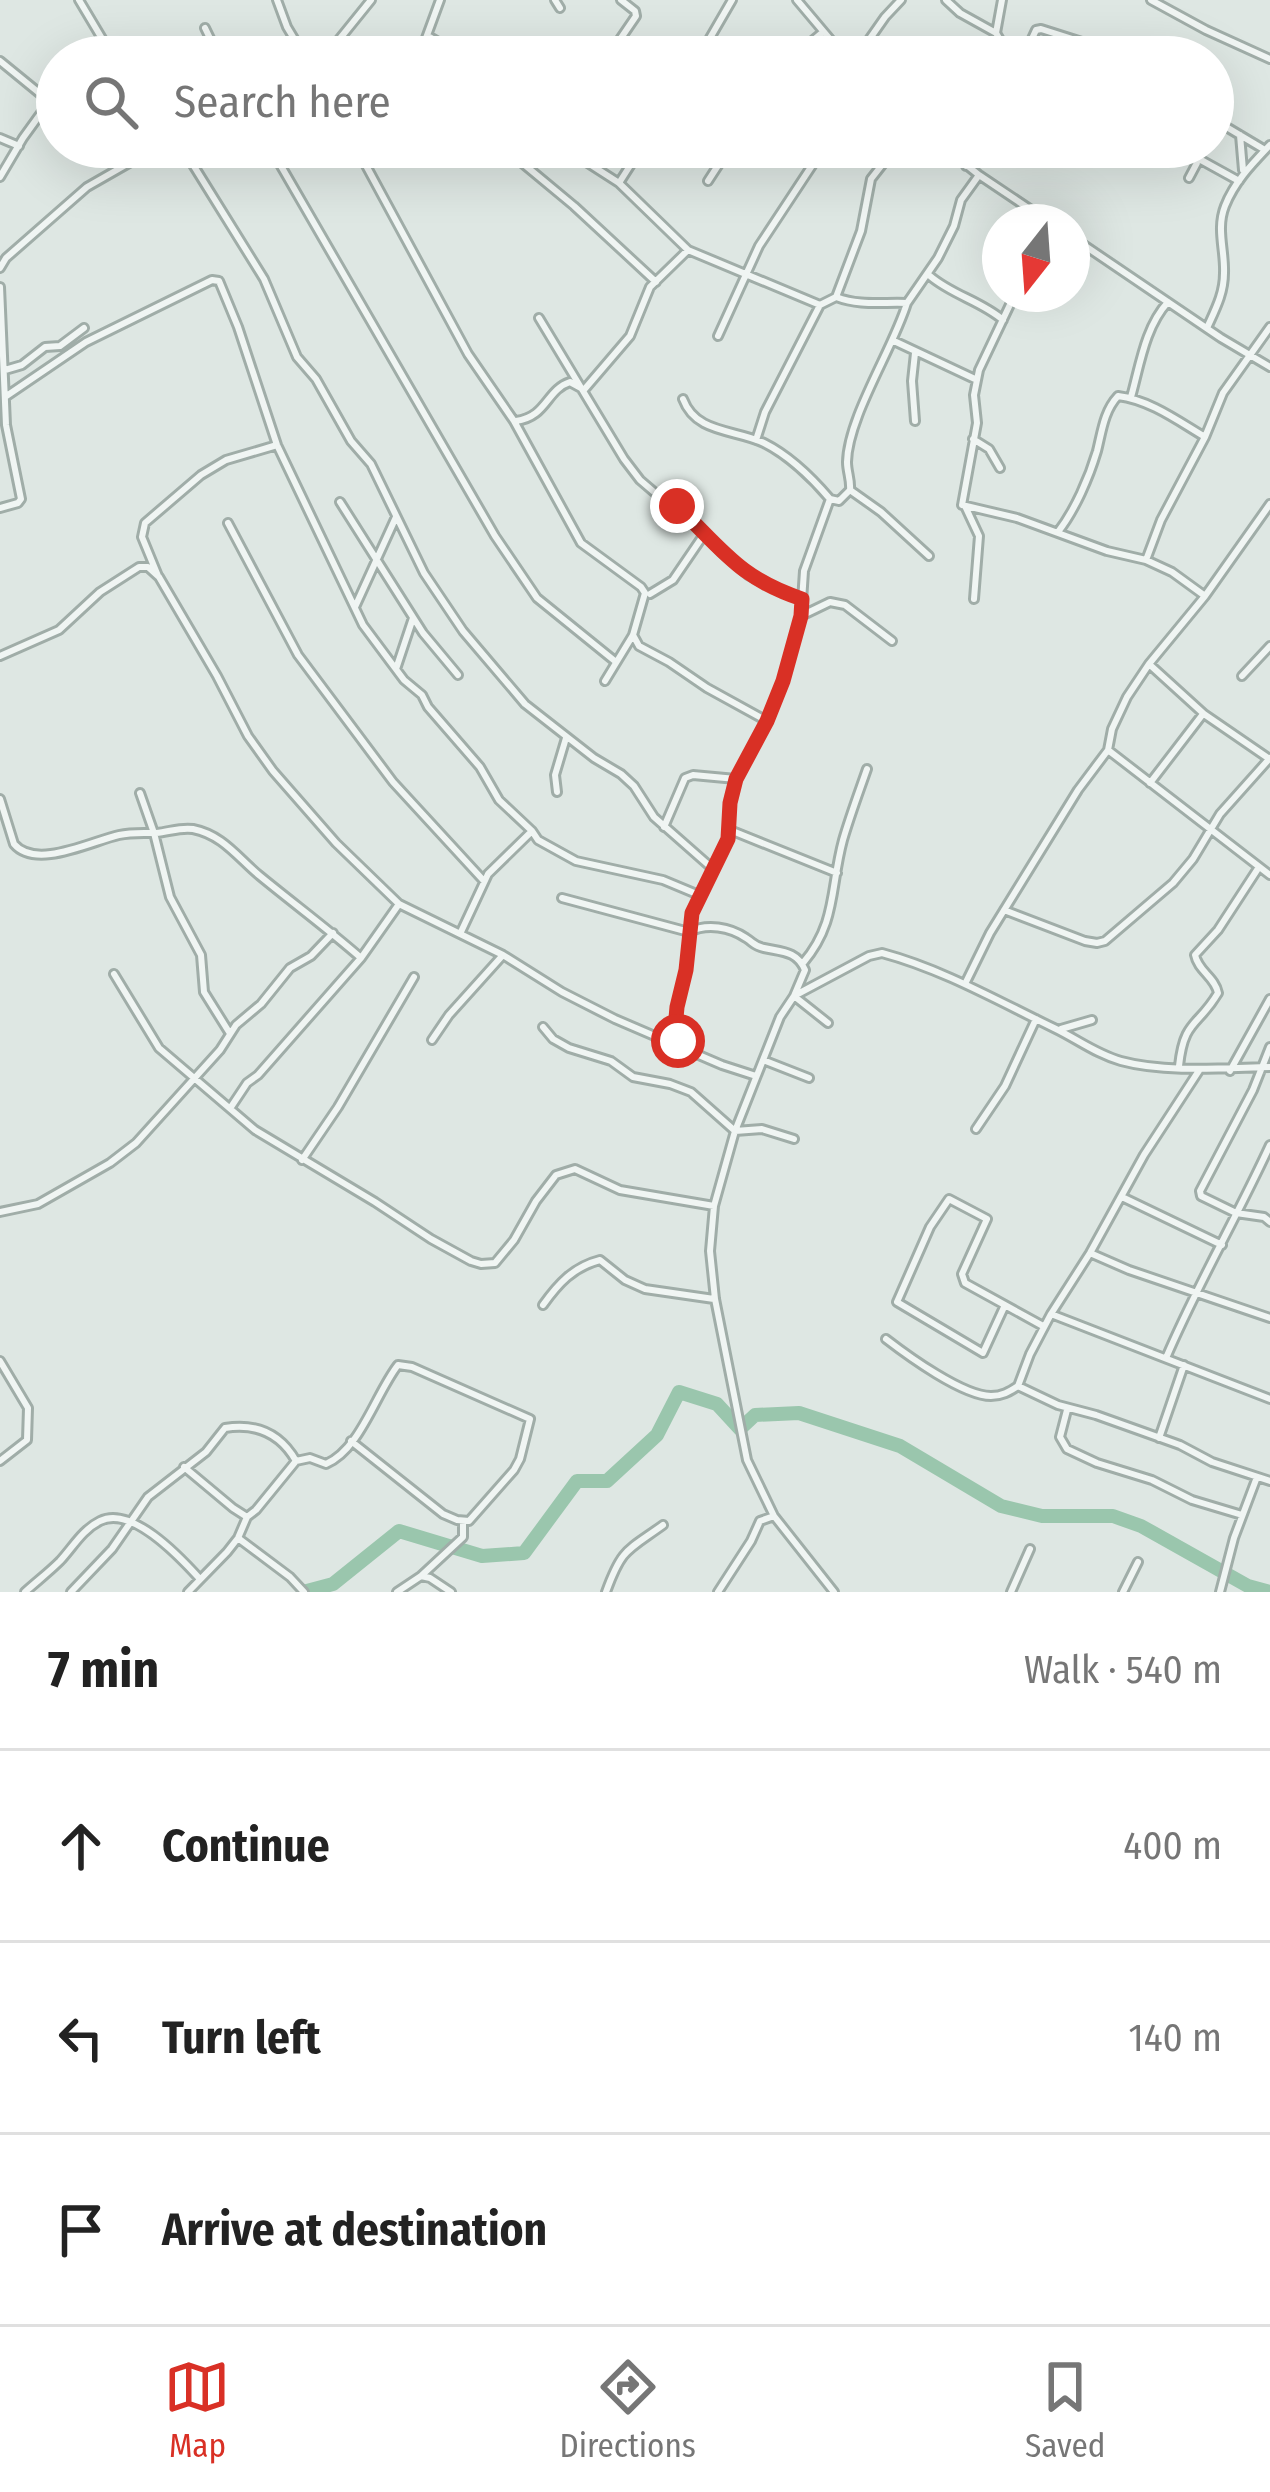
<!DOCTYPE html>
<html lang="en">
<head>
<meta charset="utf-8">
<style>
	:root { --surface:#fff; --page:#f6f6f6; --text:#222; --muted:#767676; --line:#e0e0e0; --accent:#d93025 }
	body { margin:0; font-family:"Fira Sans Condensed",sans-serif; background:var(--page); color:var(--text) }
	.compass { position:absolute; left:982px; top:204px; width:108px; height:108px; border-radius:50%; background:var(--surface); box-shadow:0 12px 48px #0002; rotate:197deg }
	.stop { position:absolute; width:36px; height:36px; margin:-27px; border:9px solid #d93025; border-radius:50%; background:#fff }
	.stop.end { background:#d93025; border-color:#fff; box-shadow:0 3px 12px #0008 }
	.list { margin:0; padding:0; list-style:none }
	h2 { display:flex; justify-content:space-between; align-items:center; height:156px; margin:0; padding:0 48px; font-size:51px }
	h2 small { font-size:39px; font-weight:400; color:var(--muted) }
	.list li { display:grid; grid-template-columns:78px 1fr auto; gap:36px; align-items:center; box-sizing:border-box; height:192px; padding:0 48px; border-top:3px solid var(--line) }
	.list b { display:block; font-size:45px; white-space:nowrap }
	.list em { font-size:39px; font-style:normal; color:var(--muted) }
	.icon { flex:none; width:66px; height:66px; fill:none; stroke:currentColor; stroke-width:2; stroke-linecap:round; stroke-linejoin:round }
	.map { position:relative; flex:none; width:1270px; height:1592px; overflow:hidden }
	.search { position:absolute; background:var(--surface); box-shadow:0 12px 48px #0002; left:36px; right:36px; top:36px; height:132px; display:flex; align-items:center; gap:30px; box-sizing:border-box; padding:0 42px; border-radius:66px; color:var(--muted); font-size:45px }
	.sheet { height:732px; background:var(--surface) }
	nav { display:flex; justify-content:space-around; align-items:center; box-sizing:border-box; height:168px; border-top:3px solid var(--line); background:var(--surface); font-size:33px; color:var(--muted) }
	nav a { display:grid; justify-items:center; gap:6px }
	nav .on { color:var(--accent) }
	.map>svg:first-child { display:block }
</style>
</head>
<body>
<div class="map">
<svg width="1270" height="1592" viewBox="0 0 1270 1592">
	<rect width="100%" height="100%" fill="#dee7e3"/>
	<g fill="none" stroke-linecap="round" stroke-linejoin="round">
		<path stroke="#9ac6ad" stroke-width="14" d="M303 1592 333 1584 399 1531 482 1556 524 1553 577 1481H607L657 1435 679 1392 717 1404 740 1429 755 1415 799 1413 900 1446 1001 1506 1042 1516H1113L1141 1526 1248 1586 1270 1592"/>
		<g stroke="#a0ada8" stroke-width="12">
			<path id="street" d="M79 0 113 57
				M277 0 287 27 305 57
				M555 0 560 8
				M797 0 845 57
				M946 0 960 13 996 33
				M1002 0 996 33 1010 57
				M1151 0 1206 30 1270 59
				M205 28 219 57
				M428 36 463 57
				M1030 43 1036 30 1041 29 1129 57
				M89 57 105 44
				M325 57 371 0
				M419 57 440 0
				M608 57 636 16 635 11 621 0
				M699 57 732 0
				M793 57 823 32
				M857 57 885 17 901 0
				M1013 57 1030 43 1071 41
				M0 61 49 101
				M1213 119 1265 150
				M1240 135 1243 170
				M0 138 19 146
				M182 147 264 279 297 357 316 379 351 441 371 464 424 573 463 631 525 704 594 758 621 774 634 786 654 817 713 869
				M270 147 495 536 537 598 616 662
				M356 147 468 354 514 421 581 543 641 587 645 593 633 635 605 681
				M503 147 574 206 656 282
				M563 147 619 183 688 250 820 305
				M944 147 979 175 1049 222
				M966 166 974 147
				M0 177 23 138 57 91
				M1189 178 1198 161 1201 160 1239 181
				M708 181 730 147
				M619 183 642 147
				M1072 237 1221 338 1270 367
				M0 268 6 258 87 187 157 147
				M930 276C952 295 981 301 1003 320
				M0 287 6 425 21 499 18 503 0 508
				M1015 294 979 370 974 395 977 423 962 505 1017 518 1107 551 1146 560 1172 572 1205 596
				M836 297 861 231 871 179 896 147
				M539 318 624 459 640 480 654 492 678 506 721 552 748 575 777 590 802 599
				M1207 328C1215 310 1224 294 1224 273 1225 250 1216 229 1225 206 1235 181 1252 164 1270 145
				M718 336 759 246 815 161 816 147
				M894 341 977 380
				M5 370 22 365 45 347 60 346 84 328
				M583 391 630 336 650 287 688 250
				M5 397 86 342 212 280 219 281 238 327 277 445 363 625 404 680 422 695 428 707 480 767 499 800 532 831 538 840 576 861 663 880 699 895
				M1131 397C1140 365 1145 327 1168 302
				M683 399C696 434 735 429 764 443 788 455 813 479 830 499
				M516 421C547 417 546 390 570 382L581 388
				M915 421 912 381 915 353
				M973 439 989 449 1000 468
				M756 440 765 412 820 305 836 297C860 306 882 302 907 303L938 258 954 226 961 200 979 175
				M850 490 881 512 929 556
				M830 499 839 501 850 490C851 480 847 472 847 462 848 417 893 349 907 303
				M340 502 423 633 458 675
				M965 506 979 536 974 599
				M228 523 298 655 393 782 484 881
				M1058 532C1075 510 1089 478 1097 451 1102 431 1104 411 1118 396 1150 400 1178 421 1205 437
				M1146 560 1161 520 1205 437 1223 393 1270 327
				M158 576 142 537 145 523 201 475 226 460 277 445
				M650 594 673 580 705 533
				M355 607 396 517
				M801 616 830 602 845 605 892 641
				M633 635 639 646 669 662 707 688 767 721
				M0 656 59 630 100 592 139 567H148L159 577 217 676 248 736 273 771 336 843 399 904 503 955 562 992 615 1019 722 1065 756 1076
				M1149 664 1204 714 1268 758
				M396 669 413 618
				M1242 676 1270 646
				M1108 750 1270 875
				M1150 783 1203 714
				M557 792 555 775 566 738
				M140 793 154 833 170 897 201 955 204 992 229 1032
				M0 799 14 844C36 870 92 841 119 835 132 832 143 833 156 833 169 832 180 827 193 829 223 835 238 858 260 876 294 904 328 929 361 958
				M664 827 685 778 693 775 736 779
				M730 830 837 873
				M562 898 689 932C707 923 730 927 746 938 754 943 754 946 764 948 782 952 797 951 805 970L794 996 828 1023
				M1004 910 1085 941 1097 943 1105 941 1173 883 1193 859 1220 814 1270 758
				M460 934 488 874 532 831
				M803 963C837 923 830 888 843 840 850 816 859 792 867 769
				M114 974 159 1048 255 1130 375 1202 431 1239 471 1261 481 1264 495 1263 514 1240 536 1201 556 1175 575 1169 620 1190 714 1206
				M965 984 990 933 1078 790 1108 750 1112 729 1127 697 1149 664 1205 596 1270 504
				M543 1027 553 1039 569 1048 611 1061 633 1077 670 1084 691 1092 735 1131 762 1129 794 1139
				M1061 1029 1092 1020
				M432 1040 449 1015 503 955
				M680 1047 675 1029 677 1007 686 970 692 913 727 839 730 803 737 779 767 721 783 681 801 616 804 571 830 499
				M1270 1047 1253 1090 1200 1191 1201 1196 1236 1213 1264 1217 1270 1222
				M763 1060 809 1078
				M1179 1066C1184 1019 1198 1027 1218 993 1215 977 1198 971 1195 955L1218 930 1259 867
				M1230 1071 1270 999
				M231 1107 247 1083 258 1075 361 958 399 904
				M976 1129 1005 1086 1036 1019
				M302 1160 338 1107 414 977
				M1122 1197 1222 1245
				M0 1212 38 1204 110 1163 136 1143 220 1050 236 1025 261 1004 290 968 311 956 333 933
				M1090 1253 1129 1270 1270 1318
				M543 1305C558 1284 573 1267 600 1260L625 1280 645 1289 714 1299
				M1005 1305 983 1353 897 1302 930 1227 949 1199 987 1219 962 1274 965 1283 1043 1326
				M1051 1314 1270 1399
				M886 1339C908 1356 963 1396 991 1396 1002 1396 1009 1392 1018 1386L1030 1354 1051 1314 1090 1253 1144 1155 1200 1069
				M1166 1358C1197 1285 1237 1217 1270 1145
				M0 1361 28 1408 27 1440 0 1461
				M1018 1386 1058 1405 1096 1415 1180 1445 1212 1462 1270 1481
				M1067 1410 1060 1437 1067 1449 1097 1463 1152 1480 1192 1500 1242 1515
				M1159 1438 1184 1365
				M184 1467 233 1508 247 1517
				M238 1538 290 1577 304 1592
				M421 1576 463 1537V1521
				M25 1592C36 1582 49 1572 60 1561 73 1547 82 1530 100 1521 131 1505 179 1556 199 1578
				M71 1592 112 1549 148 1497 206 1452 225 1428C256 1423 280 1433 296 1461
				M188 1592 227 1552 238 1538 247 1517 256 1510 296 1461 310 1458 326 1464C360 1450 376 1393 398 1365L412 1367 530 1419 520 1459 514 1470 469 1521 457 1520 443 1514 351 1441
				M397 1592 421 1576 430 1578 451 1592
				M606 1592C622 1548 627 1551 663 1525
				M718 1592 751 1541 760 1521 774 1516
				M834 1592 774 1516 747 1460 715 1299 710 1251 714 1206 735 1131 780 1017 794 996 869 956 882 953C942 969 998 1001 1054 1028 1077 1039 1096 1054 1121 1061 1165 1073 1225 1068 1270 1067
				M1011 1592 1030 1549
				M1123 1592 1138 1562
				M1220 1592 1234 1538 1257 1477"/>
		</g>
		<use href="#street" stroke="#f0f5f3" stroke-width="6"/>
	</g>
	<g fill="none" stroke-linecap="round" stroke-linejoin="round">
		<path stroke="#d93025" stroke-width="15" d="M677 506C723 550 739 578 802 599L801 616 783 681 767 721 736 779 730 803 728 839 692 913 686 970 677 1007 675 1029 678 1041"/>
	</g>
</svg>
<svg class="compass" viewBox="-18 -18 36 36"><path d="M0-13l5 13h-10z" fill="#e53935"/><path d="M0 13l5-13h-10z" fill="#767676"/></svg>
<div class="stop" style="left:678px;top:1041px"></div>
<div class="stop end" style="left:677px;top:506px"></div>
<div class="search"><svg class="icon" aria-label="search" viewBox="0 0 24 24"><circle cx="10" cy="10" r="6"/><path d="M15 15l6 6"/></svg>Search here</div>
</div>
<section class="sheet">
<h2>7 min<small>Walk · 540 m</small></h2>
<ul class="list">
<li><svg class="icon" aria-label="ahead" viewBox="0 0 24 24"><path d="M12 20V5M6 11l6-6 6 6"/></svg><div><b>Continue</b></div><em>400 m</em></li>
<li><svg class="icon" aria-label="left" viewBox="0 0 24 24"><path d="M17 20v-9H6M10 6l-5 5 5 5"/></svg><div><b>Turn left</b></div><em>140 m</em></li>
<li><svg class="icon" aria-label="arrive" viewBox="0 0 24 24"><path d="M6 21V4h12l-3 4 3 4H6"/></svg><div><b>Arrive at destination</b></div></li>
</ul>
</section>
<nav>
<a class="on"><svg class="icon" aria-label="map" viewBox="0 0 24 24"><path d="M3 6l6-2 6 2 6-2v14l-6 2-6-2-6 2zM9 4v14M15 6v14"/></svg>Map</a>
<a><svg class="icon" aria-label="directions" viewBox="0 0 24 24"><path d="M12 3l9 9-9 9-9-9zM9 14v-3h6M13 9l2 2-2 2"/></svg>Directions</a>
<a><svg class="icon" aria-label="saved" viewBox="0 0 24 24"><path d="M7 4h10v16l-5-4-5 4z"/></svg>Saved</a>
</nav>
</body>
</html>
